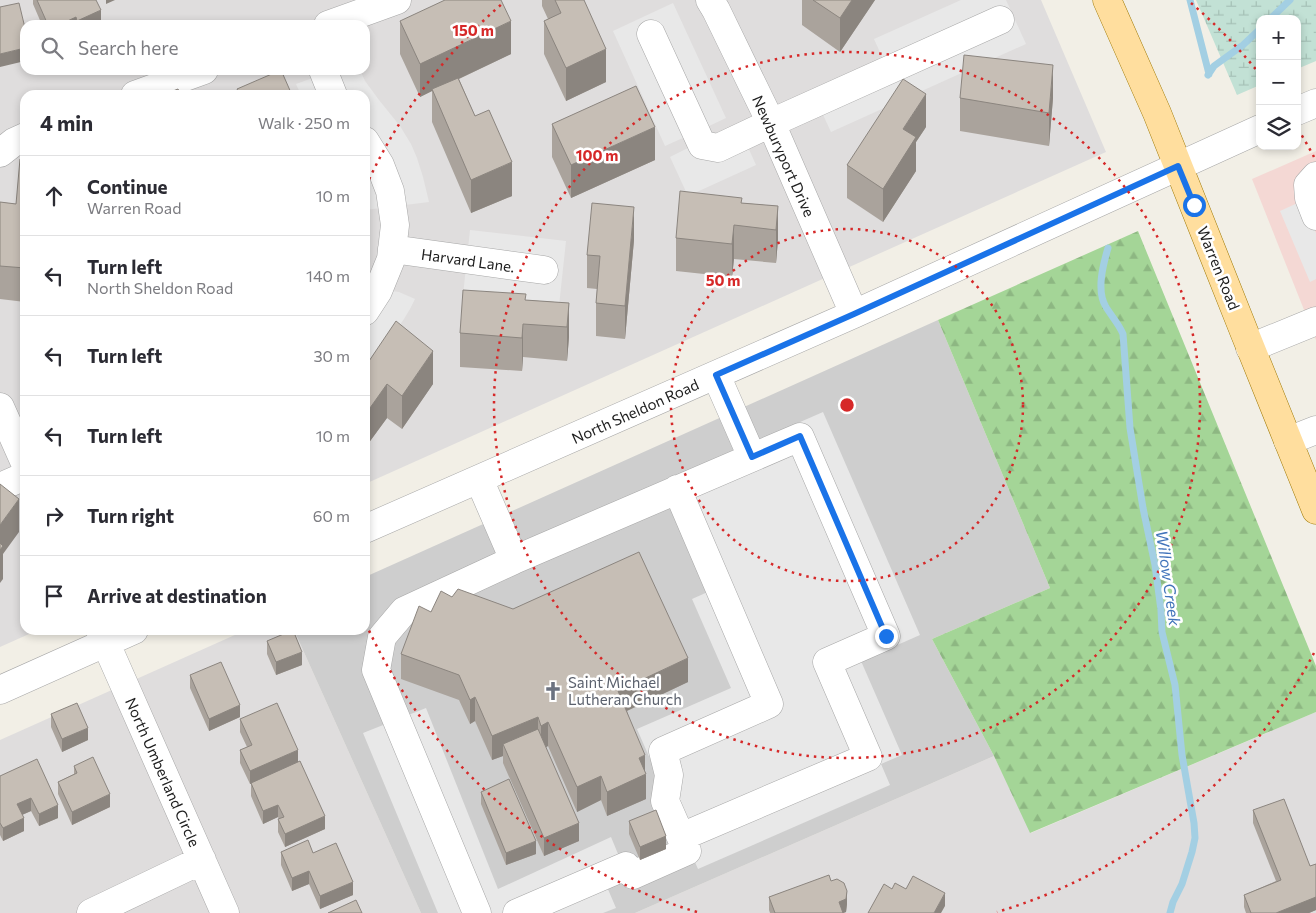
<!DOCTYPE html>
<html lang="en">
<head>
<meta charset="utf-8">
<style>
	:root { --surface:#fff; --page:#f7f7f7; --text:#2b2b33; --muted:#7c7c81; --line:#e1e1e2 }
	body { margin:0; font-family:Commissioner,sans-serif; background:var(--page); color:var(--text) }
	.controls { position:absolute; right:15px; top:15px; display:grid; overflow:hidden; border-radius:10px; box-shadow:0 2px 8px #0003 }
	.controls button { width:45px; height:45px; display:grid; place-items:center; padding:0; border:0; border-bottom:1px solid var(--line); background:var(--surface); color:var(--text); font:25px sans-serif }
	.stop { position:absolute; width:15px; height:15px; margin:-11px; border:4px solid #1a73e8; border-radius:50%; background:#fff }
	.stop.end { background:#1a73e8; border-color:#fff; box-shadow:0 1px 5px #0008 }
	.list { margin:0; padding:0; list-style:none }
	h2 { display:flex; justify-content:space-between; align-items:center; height:65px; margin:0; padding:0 20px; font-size:21px }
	h2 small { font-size:16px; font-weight:400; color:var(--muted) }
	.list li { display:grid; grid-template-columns:32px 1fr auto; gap:15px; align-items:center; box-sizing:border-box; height:80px; padding:0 20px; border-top:1px solid var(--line) }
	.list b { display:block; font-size:19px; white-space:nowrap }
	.list p { margin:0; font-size:16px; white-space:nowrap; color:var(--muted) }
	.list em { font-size:16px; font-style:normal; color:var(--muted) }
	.icon { flex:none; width:28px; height:28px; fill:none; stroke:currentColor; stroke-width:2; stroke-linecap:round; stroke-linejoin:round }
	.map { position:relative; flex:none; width:1316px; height:913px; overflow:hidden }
	.search { position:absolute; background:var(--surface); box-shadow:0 2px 8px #0003; left:20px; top:20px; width:350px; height:55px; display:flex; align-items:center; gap:12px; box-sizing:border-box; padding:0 18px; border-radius:15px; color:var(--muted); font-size:19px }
	.panel { position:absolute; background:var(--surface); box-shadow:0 2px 8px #0003; left:20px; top:90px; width:350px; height:545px; border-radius:15px }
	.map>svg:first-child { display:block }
</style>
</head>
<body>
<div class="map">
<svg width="1316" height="913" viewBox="0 0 1316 913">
	<defs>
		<pattern id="forest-firs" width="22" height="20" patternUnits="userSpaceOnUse" patternTransform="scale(1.25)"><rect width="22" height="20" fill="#a4d597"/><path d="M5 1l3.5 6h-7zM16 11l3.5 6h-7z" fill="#8db782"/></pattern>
		<pattern id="wetland-marsh" width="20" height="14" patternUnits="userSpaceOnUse" patternTransform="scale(1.25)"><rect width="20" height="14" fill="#c2e1d5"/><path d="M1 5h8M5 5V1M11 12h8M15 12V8" fill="none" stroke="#a6c1b7"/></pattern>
	</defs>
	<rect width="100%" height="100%" fill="#f2efe6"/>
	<path fill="#dfdddd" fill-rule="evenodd" d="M0 0H1041L1106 152 365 484V95H25V630H38L0 647ZM25 25H365V70H25Z
		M246 630H294L421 913H0V740Z
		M1316 712V913H635L994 756 1031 833Z"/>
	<path fill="#f4d8d4" d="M1316 151V340L1252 179Z"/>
	<path fill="#cecece" d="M938 320 1050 588 932 639 994 756 635 913H421L294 630H365V577Z"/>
	<path fill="url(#forest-firs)" d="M1138 231 1316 666V712L1030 833 994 756 932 639 1050 588 938 320Z"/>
	<path fill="url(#wetland-marsh)" d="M1196 0H1316V61L1297 69V19H1260V85L1237 95Z"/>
	<path fill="#e8e8e8" d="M961 0H1006L1026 44 831 132 812 91 883 59 874 39Z
		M673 3 726 118 707 127 711 137 738 125 756 165 688 196 670 157 690 147 685 137 665 146 613 31Z
		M335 70H360L365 81 379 100 400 126 411 144 417 158 423 177 429 202 365 210V95H301L296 84Z
		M1302 201 1316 233V279L1310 282 1280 211Z
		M470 230 566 241 559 306 463 295Z
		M365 287 399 292 415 299 410 309 404 319 385 345 365 364Z
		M823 412 920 635 861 661 902 755 881 764 890 785 698 869 637 729 731 688 692 599 710 591 663 482Z
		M426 708 498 889 611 837 628 878 607 887 616 908 603 913H438L363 733Z"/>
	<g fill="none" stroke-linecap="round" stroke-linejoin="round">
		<path stroke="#a3cfe3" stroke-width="7" d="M1190 0 1209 74
			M1270 19 1290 0
			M1208 75 1214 66 1243 45 1260 29
			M1108 248C1103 265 1096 291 1106 307 1112 317 1119 324 1123 334L1130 428 1143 508 1155 565 1161 610 1162 632 1175 685 1182 755 1194 823 1195 838 1192 852 1182 884 1173 902 1170 913"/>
		<g stroke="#a7a7a7" stroke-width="29">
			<path id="minor" d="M710 0 716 10 771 123 854 314
				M328 25 397 0
				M651 34 702 145 718 148 771 123 1000 20
				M323 70 333 95
				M135 95 204 70
				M1297 111 1316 103
				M365 141 380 165 390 191 395 225 391 259 378 291 365 311
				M0 153 14 142 25 137
				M1316 176 1308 185 1309 198 1316 216
				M392 249 544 270
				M1250 348 1316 321
				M716 375 752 457
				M0 407 25 463
				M1288 441 1316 430
				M479 479 514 560
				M0 487 25 476
				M365 529 854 314 1260 129
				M100 630 225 913
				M0 690 134 630
				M91 913 202 860
				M477 913 376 670 382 637 404 611 514 560 800 437 886 636 827 662 868 757 681 837
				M517 913 626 866 633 875 687 851 665 801 669 775 663 751 769 704 677 489"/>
		</g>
		<g stroke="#9d7700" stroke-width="29">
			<path id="major" d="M1107 0 1157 113 1245 334 1316 510"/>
		</g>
		<use href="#minor" stroke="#fff" stroke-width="28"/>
		<use href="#major" stroke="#ffde9e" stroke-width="28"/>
	</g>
	<path fill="#aaa39c" d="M33 0H96L101 22 95 25H42L33 4Z
		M542 0H584L606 82 566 101 544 54V21L548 19 542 6Z
		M802 0H875L840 52 802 25Z
		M400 21 511 54 459 79 475 116 512 196 471 213 432 122V91L420 97 400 54Z
		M960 98H1053L1049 146 960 131Z
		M552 124 655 160 571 198 552 157Z
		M926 127 916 142V171L883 222 847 198V165Z
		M25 160V302L0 299V202L16 204Z
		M742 203 778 206V240L776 263 734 259 732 277 676 271V238Z
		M634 240 625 339 596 336V303L597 289 587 288V255Z
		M526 300 569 303V337L567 361 523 357 522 371 460 367V333Z
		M25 319V360L21 356V322Z
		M365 367 433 384 402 429 387 418 365 448Z
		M452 597 688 682 627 711 645 771 646 799 607 816 601 800 577 812 548 746 546 747 579 841 544 856 503 763V756L492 760 475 721 470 724 459 700 401 679V654L431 612Z
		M267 641 302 665 276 675 267 654Z
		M190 675 240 717 209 731 190 688Z
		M51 714 88 740 62 752 51 727Z
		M240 719 298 762 325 829 285 847 278 832V819H279L278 817 263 824 251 796V784H250L240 763V750L247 747 240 732Z
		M74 766 110 807 72 825 58 794V782L74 774Z
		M0 776 58 818 39 826 31 811 22 815 24 831 3 841 0 835Z
		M481 792 536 854 506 865 481 804Z
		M1253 810 1310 866 1316 864V910L1309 913H1246L1244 907V895L1276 881 1253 823Z
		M629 821 666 849 640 860 629 834Z
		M281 852 313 853 353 895 320 909 309 884 292 891 281 865Z
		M831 881 847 904 846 912 843 913H770L769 910V897Z"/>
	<path fill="#8b857f" d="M106 0H115L106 4Z
		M852 0H875L840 52V18Z
		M101 10V22L95 25H77V21Z
		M76 17V25H59Z
		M511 21V54L433 91 432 89V91L420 97V64Z
		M25 48V61L0 67V54Z
		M606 49V82L566 101V68Z
		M1053 65V98L1049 146V113Z
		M926 94V127L916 142V171L883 222V189L903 129Z
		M655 127V160L571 198V165Z
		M512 162V196L471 213V180Z
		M778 206V240L776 263V230Z
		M634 207V240L625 339V306Z
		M734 225V259L732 277V244Z
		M569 303V337L567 361V327Z
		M523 324V357L522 371V338Z
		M433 351V384L402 429V396Z
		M387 384V418L365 448V415Z
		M19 499V532L3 554V579L0 583V525Z
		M302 652V665L276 675V662Z
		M688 658V682L618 715V691Z
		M475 697V721L470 724V700Z
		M240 705V717L209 731V719Z
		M538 717V741L503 744V756L492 760V736Z
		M548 722V746L541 750V726Z
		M88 728V740L62 752V739Z
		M298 750V763L250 784V771Z
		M645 755V775L646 774V799L607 816V792L639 758Z
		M601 776V800L577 812V787Z
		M110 794V807L72 825V812Z
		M31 798V811L17 817V804Z
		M58 805V818L39 826V814Z
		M278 805V817L263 824V811Z
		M325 816V829L285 847V834Z
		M24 818V831L3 841V828Z
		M579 823V841L544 856V838Z
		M666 836V849L640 860V847Z
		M536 841V854L506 865V853Z
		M309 871V884L292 891V878Z
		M353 882V895L320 909V896Z
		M847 891V904L846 912 843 913 839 902Z
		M945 893V906L941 913H934Z
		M1316 897V910L1309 913H1276Z"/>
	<path fill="#c6beb5" stroke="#8b857f" d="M37 0H96L101 10 77 21 76 17 59 25H48Z
		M445 0H501L511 21 420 64 400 21Z
		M555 0H584L606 49 566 68 544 21 561 13Z
		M813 0H852L840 18Z
		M19 3 25 28V48L0 54V7Z
		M964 55 1053 65 1049 113 960 98Z
		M281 70 292 95H240L237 89Z
		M458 78 475 116 489 110 512 162 471 180 432 89Z
		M903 79 926 94 903 129 916 137 883 189 847 165Z
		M636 86 655 127 571 165 552 124Z
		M178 89 181 95H163Z
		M20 159 25 160V268L0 266V202L16 204Z
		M680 191 742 198 741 203 778 206 776 230 734 225 732 244 676 238Z
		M592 203 634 207 625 306 596 303 600 256 587 255Z
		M463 290 526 294 525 300 569 303 567 327 523 324 522 338 460 333Z
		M25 319V327L21 322Z
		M396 321 433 351 402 396 387 384 365 415V367Z
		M0 484 19 499 0 525Z
		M0 543 3 546 0 550Z
		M639 552 688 658 618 691 645 755 639 758 646 774 607 792 601 776 577 787 548 722 541 726 538 717 492 736 475 697 470 700 459 675 401 654 419 606 431 612 441 591 452 597 458 589 513 609Z
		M293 630 302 652 276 662 267 641Z
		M221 662 240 705 209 719 190 675Z
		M77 703 88 728 62 739 51 714Z
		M277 703 298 750 250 771 240 750 252 745 240 719Z
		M538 729 579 823 544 838 503 744Z
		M93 757 110 794 72 812 58 782 77 773 74 766Z
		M37 759 58 805 39 814 31 798 17 804 24 818 3 828 0 823V776Z
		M300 761 325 816 285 834 278 819 284 817 278 805 263 811 251 783Z
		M509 779 536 841 506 853 481 792Z
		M1284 799 1310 866 1316 864V897L1276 913H1251L1244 895 1281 880 1253 810Z
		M656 810 666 836 640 847 629 821Z
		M308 840 313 853 336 843 353 882 320 896 309 871 292 878 281 852Z
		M829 875 831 881 837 879 844 883 847 891 846 899 839 902 843 913H775L769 897Z
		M913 876 945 893 934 913H868L884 884 892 889 895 883 906 889Z
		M356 900 362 913H328Z"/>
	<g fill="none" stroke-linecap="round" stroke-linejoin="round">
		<path stroke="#1a73e8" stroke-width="6" d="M886 636 800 436 752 457 716 375 854 314 1178 166 1194 205"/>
	</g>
	<g fill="none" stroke="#d62828" stroke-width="2.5" stroke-dasharray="2.5 5">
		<circle cx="847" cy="405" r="176"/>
		<circle cx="847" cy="405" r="353"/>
		<path d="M1314 653A529 529 0 0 1 997 912M697 912A529 529 0 0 1 366 624M366 186A529 529 0 0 1 503 3M1191 3A529 529 0 0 1 1258 72M1298 129A529 529 0 0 1 1314 157"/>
	</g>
	<defs>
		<g id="church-bare" transform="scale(1.5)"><path d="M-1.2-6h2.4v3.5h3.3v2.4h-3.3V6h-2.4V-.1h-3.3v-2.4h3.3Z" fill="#6b7280" stroke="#fff" stroke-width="2.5" paint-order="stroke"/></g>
	</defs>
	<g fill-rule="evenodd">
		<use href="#church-bare" x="553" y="691"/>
	</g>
	<g text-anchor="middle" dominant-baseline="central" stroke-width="5" stroke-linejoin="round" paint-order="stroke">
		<g font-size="15" fill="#202020" stroke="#fff">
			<text transform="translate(784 156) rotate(66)">Newburyport Drive</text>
			<text transform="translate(468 260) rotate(8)">Harvard Lane.</text>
			<text transform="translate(1219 268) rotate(68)">Warren Road</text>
			<text transform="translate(635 411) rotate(-24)">North Sheldon Road</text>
			<text transform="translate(163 772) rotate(66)">North Umberland Circle</text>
		</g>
		<g font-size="15" fill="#5b616d" stroke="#fff" text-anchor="start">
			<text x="568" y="682">Saint Michael<tspan x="568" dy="17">Lutheran Church</tspan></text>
		</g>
		<g font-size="16" font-style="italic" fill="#4274ba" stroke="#fff">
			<text transform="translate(1169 578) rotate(82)">Willow Creek</text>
		</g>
	</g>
	<circle cx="847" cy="405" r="8" fill="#d62828" stroke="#fff" stroke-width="2.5"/>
	<g font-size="15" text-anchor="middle" font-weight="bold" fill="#d62828" stroke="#fff" stroke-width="5" stroke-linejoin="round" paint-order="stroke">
		<text x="473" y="36">150 m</text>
		<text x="597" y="161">100 m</text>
		<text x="723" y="286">50 m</text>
	</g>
</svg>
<div class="controls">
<button>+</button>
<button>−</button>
<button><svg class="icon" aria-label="layers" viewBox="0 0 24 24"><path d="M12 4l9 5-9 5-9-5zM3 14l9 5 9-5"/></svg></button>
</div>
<div class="stop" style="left:1194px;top:205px"></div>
<div class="stop end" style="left:886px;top:636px"></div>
<div class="search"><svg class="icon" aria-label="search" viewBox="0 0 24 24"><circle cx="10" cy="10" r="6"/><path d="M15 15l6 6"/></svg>Search here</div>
<section class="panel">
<h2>4 min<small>Walk · 250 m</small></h2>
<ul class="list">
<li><svg class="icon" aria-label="ahead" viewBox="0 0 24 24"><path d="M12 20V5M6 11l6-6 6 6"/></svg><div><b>Continue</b><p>Warren Road</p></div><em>10 m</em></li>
<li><svg class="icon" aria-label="left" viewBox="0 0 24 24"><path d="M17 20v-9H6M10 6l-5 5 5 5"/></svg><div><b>Turn left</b><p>North Sheldon Road</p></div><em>140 m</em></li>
<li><svg class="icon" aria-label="left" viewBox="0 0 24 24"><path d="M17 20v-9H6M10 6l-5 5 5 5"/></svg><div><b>Turn left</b></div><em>30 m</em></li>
<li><svg class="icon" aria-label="left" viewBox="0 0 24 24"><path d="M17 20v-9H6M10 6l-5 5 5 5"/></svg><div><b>Turn left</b></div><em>10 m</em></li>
<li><svg class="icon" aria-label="right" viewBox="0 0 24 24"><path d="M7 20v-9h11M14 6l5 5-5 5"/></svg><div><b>Turn right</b></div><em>60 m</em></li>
<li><svg class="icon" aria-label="arrive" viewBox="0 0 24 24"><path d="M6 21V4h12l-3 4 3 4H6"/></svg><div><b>Arrive at destination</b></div></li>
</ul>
</section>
</div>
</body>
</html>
